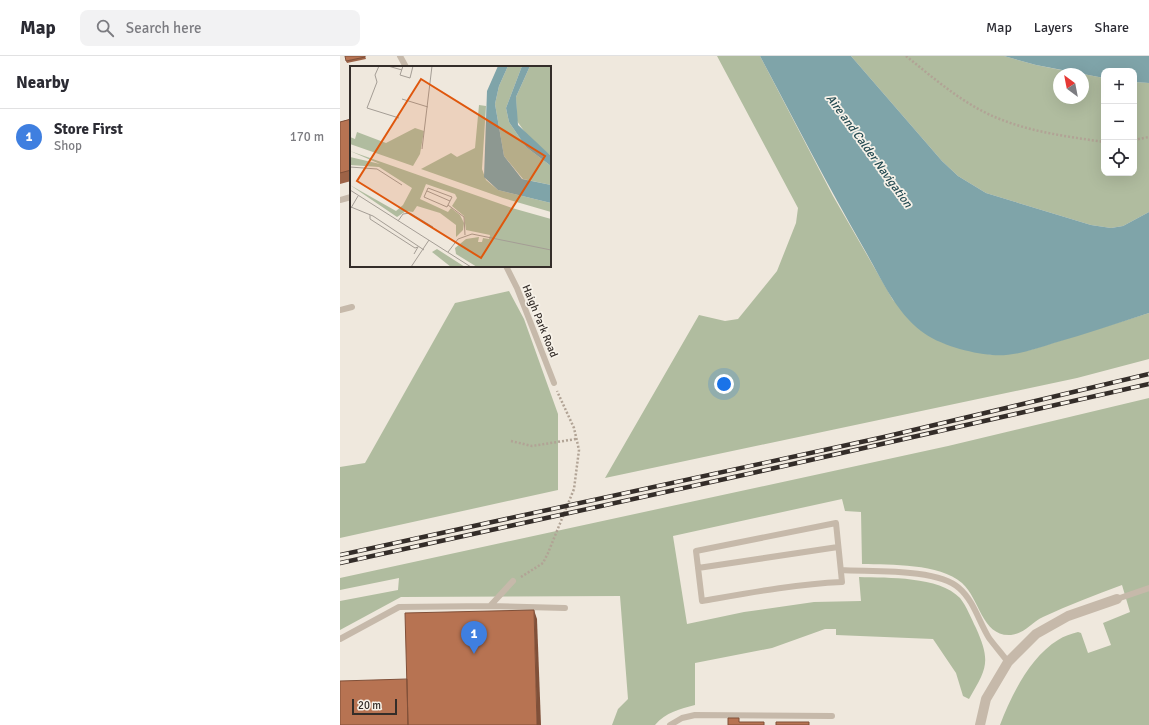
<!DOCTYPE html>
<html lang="en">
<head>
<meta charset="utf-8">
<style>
	:root { --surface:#fff; --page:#f2f2f3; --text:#2b2b33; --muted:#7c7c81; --line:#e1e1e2; --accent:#234a51 }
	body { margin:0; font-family:Signika,sans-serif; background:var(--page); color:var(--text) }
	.controls { position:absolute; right:12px; top:12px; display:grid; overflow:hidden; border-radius:8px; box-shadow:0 4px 16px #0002 }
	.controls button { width:36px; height:36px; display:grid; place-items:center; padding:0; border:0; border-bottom:1px solid var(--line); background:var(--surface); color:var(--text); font:20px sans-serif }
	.compass { position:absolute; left:713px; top:12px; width:36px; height:36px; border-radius:50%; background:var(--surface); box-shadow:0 4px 16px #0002; rotate:328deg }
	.scale { position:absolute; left:12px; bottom:10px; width:45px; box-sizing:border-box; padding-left:4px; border:2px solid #342d29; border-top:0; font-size:11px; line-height:14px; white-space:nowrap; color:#342d29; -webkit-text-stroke:3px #f7f2e9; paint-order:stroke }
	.you { position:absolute; left:384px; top:328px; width:14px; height:14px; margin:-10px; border:3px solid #fff; border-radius:50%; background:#1a73e8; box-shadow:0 0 0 6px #1a73e833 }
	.badge { display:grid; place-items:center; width:26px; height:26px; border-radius:50%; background:var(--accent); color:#fff; font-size:13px; font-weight:700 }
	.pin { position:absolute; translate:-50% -33px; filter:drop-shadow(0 1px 2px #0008) }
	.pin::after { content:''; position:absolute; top:21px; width:14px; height:12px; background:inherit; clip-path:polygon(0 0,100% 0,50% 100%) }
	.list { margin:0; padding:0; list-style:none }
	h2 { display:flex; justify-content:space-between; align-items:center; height:52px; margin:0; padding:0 16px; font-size:17px }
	h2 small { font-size:13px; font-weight:400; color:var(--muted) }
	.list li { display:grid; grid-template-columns:26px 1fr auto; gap:12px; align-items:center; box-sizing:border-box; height:56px; padding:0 16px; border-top:1px solid var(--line) }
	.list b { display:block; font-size:15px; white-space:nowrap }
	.list p { margin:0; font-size:13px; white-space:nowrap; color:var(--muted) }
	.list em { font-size:13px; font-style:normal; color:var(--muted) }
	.icon { flex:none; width:22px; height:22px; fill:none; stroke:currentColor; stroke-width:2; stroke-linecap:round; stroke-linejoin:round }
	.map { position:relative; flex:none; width:809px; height:669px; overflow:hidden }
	header { display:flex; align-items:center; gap:24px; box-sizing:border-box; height:56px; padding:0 20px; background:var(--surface); border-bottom:1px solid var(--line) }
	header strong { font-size:19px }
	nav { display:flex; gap:22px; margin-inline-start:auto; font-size:14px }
	.search { width:280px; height:36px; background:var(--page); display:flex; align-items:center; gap:10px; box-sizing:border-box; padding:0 14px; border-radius:8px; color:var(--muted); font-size:15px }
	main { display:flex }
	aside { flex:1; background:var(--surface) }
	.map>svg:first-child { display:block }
</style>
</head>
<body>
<header>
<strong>Map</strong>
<div class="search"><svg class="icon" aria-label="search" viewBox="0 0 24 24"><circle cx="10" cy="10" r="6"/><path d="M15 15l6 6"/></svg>Search here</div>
<nav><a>Map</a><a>Layers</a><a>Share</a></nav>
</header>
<main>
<aside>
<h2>Nearby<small></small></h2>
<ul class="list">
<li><span class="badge" style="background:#3f7fe0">1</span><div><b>Store First</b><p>Shop</p></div><em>170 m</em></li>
</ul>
</aside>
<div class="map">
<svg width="809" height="669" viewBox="0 0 809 669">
	<rect width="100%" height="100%" fill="#efe8dd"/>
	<path fill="#b0bc9f" d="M377 0H420L493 140 553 244 604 287 652 299 690 294 809 257V303L737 322 265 422 359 259 385 265 398 263 437 215 456 167 458 152Z
		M511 0H664L696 9 741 18H719V42H743V18L764 22V117H794V26L809 27V156L783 170 771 172 751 169 646 137 618 120 602 105Z
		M169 235 184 263 218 358V434L0 482V411L25 407 115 247Z
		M809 342V669H660C671 640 690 601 718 584 724 580 731 578 738 576L741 577 748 597 771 589 763 567 790 556 782 529C755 539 729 549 703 561 692 566 684 578 671 579 642 581 640 543 622 527 599 507 551 509 522 508L521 456 505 455 502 443 333 480 347 568 404 556 474 546 521 545 519 521C548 522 599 520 620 542 627 551 631 562 636 572 651 606 647 612 629 643L623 640 616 617 593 583 496 579V573H485L432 592 355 607V649C340 653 326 656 315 669H272L278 653 288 643 280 540 61 541 0 574V545L58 534 59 522 0 534V522L608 390Z"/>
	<path fill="#7fa4a9" d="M420 0H511L602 105 618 120 646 137 751 169 771 172 783 170 809 156V257C777 267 746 278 714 287 695 293 673 301 652 299 630 297 599 289 581 275 554 254 540 220 523 191 487 128 454 64 420 0Z
		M664 0H809V27L794 26V15H764V22L696 9Z"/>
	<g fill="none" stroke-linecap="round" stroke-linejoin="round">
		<path stroke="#b1a395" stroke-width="2.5" stroke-dasharray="2 2" stroke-linecap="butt" d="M566 0C597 25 628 52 665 65 697 77 731 81 764 86
			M794 84 809 81
			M171 385 192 390 236 383
			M181 521 203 507 208 497 234 433 239 394 234 372 217 335"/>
		<path stroke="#c6b9aa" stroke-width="6" d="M60 0 66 11
			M0 144 11 141
			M166 210 177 232 214 327
			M0 254 12 251
			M496 467 502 526C455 528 408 537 362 545L356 495Z
			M358 512 498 491
			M501 514C531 516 597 512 619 532 634 545 639 566 649 582 655 590 662 598 668 606
			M777 543 809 532
			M150 550 173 525
			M0 583 59 551 150 550 225 552
			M330 669 342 662 355 659 492 660"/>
		<path stroke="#c6b9aa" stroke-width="10" d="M640 669 646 643 668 606 696 578 728 560 777 543"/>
		<g stroke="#342d29" stroke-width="4.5">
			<path id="rail" d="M0 499 544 381 809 318
				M0 507 417 416 809 328"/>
		</g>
		<use href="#rail" stroke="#f7f2e9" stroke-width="3" stroke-dasharray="9" stroke-linecap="butt"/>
	</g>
	<path fill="#9d6347" d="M25 0 26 3 7 7 6 5Z
		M11 63V125L0 128V65V66Z"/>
	<path fill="#805039" d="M194 554 197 563 201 669H197Z"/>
	<path fill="#b77352" stroke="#805039" d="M5 0H25V1L6 5Z
		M11 63V114L0 117V66Z
		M194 554 197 669H68L65 557Z
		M67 623 68 669H0V625Z
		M388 662H399V666H424V669H388Z
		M436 666H469V669H436Z"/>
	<g text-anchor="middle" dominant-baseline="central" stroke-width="3.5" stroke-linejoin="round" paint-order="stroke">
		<g font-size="11" fill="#342d29" stroke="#f7f2e9">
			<text transform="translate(200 265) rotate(68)">Haigh Park Road</text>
		</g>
		<g font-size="12" font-style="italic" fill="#234a51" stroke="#f7f2e9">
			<text transform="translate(529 95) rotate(54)">Aire and Calder Navigation</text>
		</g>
	</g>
	<g transform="translate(10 10)">
		<rect width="201" height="201" fill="#efe8dd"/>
		<path d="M158 0H172L156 42 159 56 176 81 201 100V119L173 113 154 90 145 38 149 20ZM180 0H201V90L179 72 167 55 166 31ZM129 39 136 40 132 103 136 114 148 124 201 137V146L153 132 71 103 101 87 107 91 125 82ZM65 62 74 65 70 88 63 100 0 78V71L5 73 7 66 36 77ZM0 85 162 142 201 153V201H127L106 188 105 182 116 173 129 171 128 176H132L133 172 139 173 140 169 116 164 114 150 102 140 107 132 105 128 76 118 70 133 98 146 101 142 110 149 114 157 113 164 106 171V159L90 147 67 140 63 146 56 145 47 151 0 119 46 145 53 139 62 122 29 101 0 99V91L30 98ZM87 183 115 201H101L82 186Z" fill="#b0bc9f"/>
		<path d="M148 0H158L149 20 145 38 154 90 172 113 201 119V137L148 124 134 111 137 25ZM172 0H180L166 31 168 59 201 90V100L176 81 159 56 156 42Z" fill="#7fa4a9"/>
		<path fill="none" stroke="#a49d95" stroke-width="1" d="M29 0 25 9 27 16 17 42 49 52M38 0 52 4M53 0 50 9 60 12 63 0M52 33 78 41M72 83 82 0M0 101 27 103 52 119M78 122 102 131 97 141 74 131ZM0 124 121 201M77 125 100 135M98 139 114 151 115 169M1 141 23 150 74 184M1 142 8 130M20 149V153L65 182 68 181 64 188M48 155 53 148 60 147 83 161M98 186 108 173 122 168 201 184M61 201 79 174"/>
		<path fill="#df570d" fill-opacity="0.15" stroke="#df570d" stroke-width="2" d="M71 13 195 90 131 192 7 115Z"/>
		<rect width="201" height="201" fill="none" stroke="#342d29" stroke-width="2"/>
	</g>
</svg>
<div class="controls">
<button>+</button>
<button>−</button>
<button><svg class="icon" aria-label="locate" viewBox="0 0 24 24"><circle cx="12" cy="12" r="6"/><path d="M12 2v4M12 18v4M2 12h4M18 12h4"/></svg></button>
</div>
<svg class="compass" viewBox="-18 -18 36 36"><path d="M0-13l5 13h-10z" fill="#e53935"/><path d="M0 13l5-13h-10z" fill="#7c7c81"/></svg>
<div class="scale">20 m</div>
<div class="you"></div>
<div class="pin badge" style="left:134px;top:598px;background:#3f7fe0">1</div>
</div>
</main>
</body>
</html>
